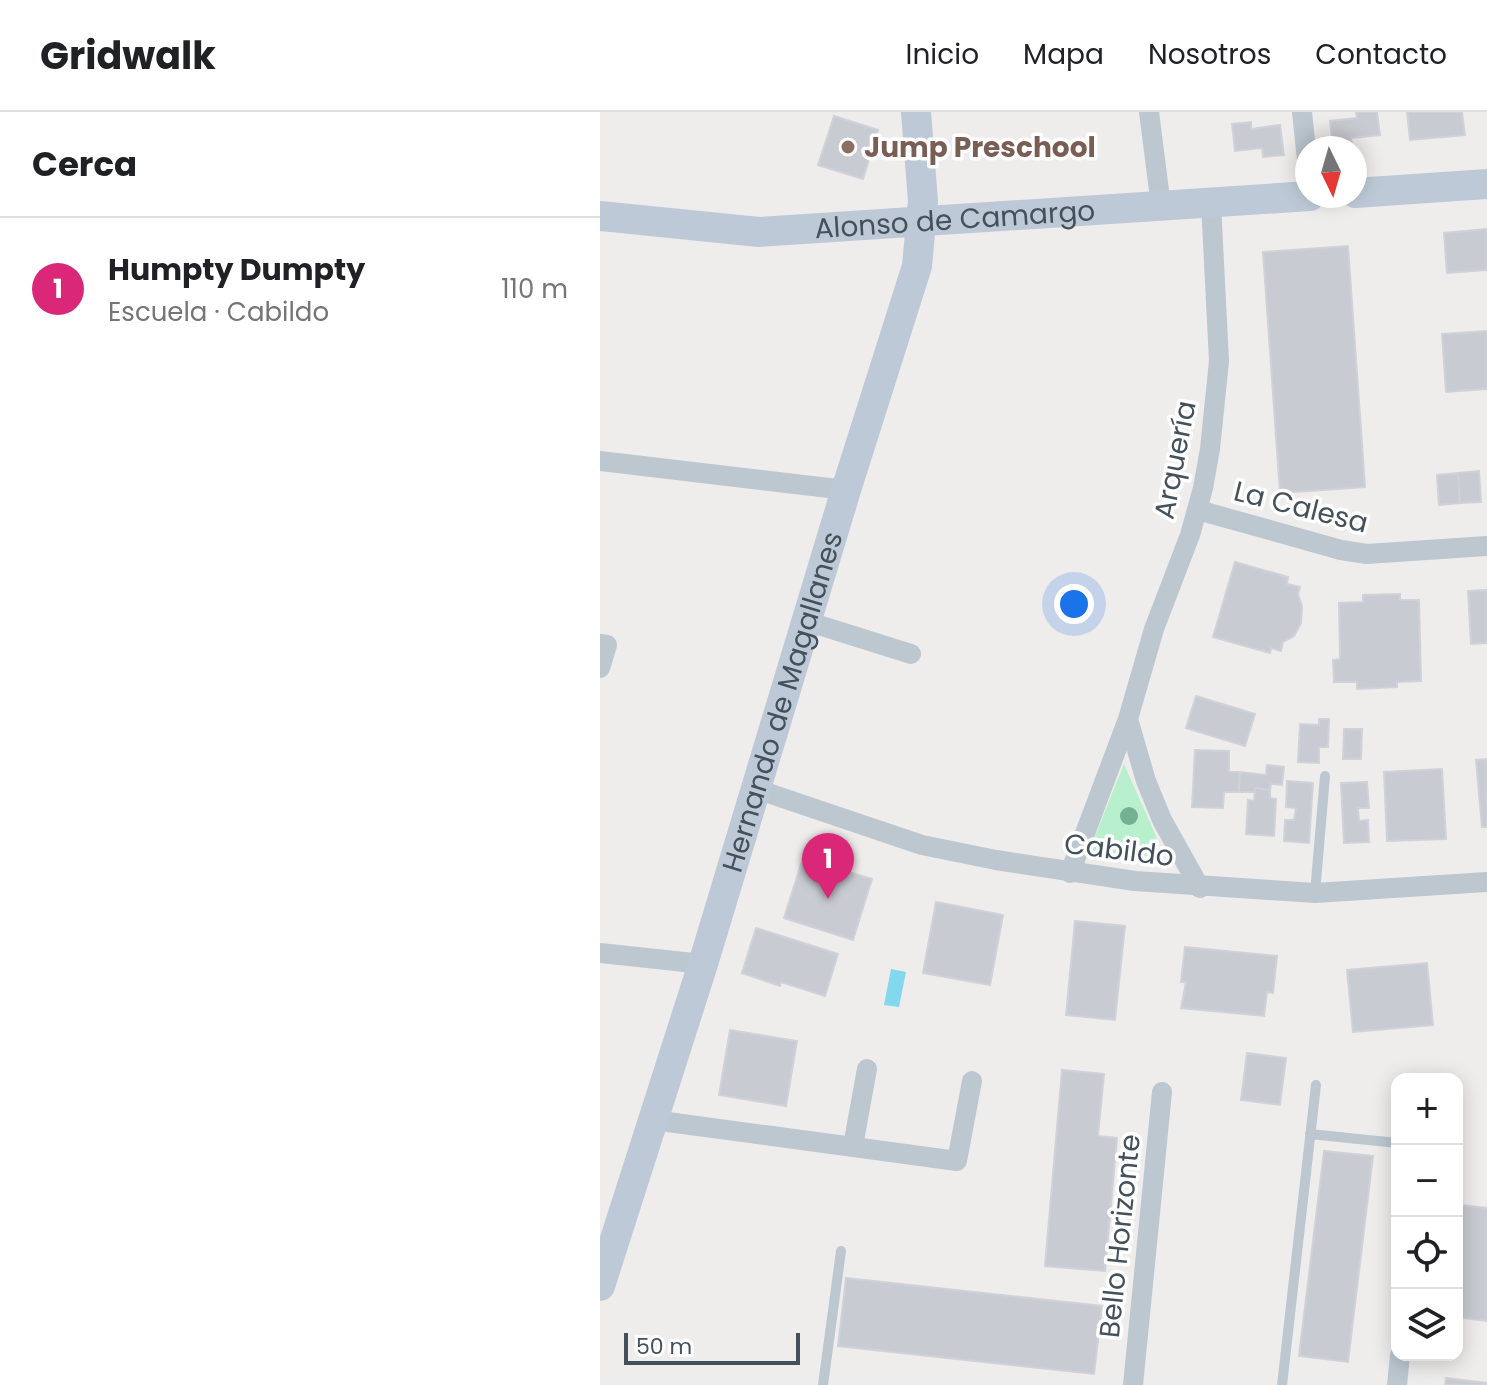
<!DOCTYPE html>
<html lang="es">
<head>
<meta charset="utf-8">
<style>
	:root { --surface:#fff; --page:#f6f6f6; --text:#202124; --muted:#757577; --line:#e0e0e0; --accent:#db2777 }
	body { margin:0; font-family:Poppins,sans-serif; background:var(--page); color:var(--text) }
	.controls { position:absolute; right:24px; bottom:24px; display:grid; overflow:hidden; border-radius:16px; box-shadow:0 4px 20px #0003 }
	.controls button { width:72px; height:72px; display:grid; place-items:center; padding:0; border:0; border-bottom:2px solid var(--line); background:var(--surface); color:var(--text); font:40px sans-serif }
	.compass { position:absolute; left:695px; top:24px; width:72px; height:72px; border-radius:50%; background:var(--surface); box-shadow:0 4px 20px #0003; rotate:175deg }
	.scale { position:absolute; left:24px; bottom:20px; width:176px; box-sizing:border-box; padding-left:8px; border:4px solid #44505a; border-top:0; font-size:22px; line-height:28px; white-space:nowrap; color:#44505a; -webkit-text-stroke:6px #fff; paint-order:stroke }
	.you { position:absolute; left:474px; top:492px; width:28px; height:28px; margin:-20px; border:6px solid #fff; border-radius:50%; background:#1a73e8; box-shadow:0 0 0 12px #1a73e833 }
	.badge { display:grid; place-items:center; width:52px; height:52px; border-radius:50%; background:var(--accent); color:#fff; font-size:26px; font-weight:700 }
	.pin { position:absolute; translate:-50% -66px; filter:drop-shadow(0 2px 4px #0008) }
	.pin::after { content:''; position:absolute; top:42px; width:28px; height:24px; background:inherit; clip-path:polygon(0 0,100% 0,50% 100%) }
	.list { margin:0; padding:0; list-style:none }
	h2 { display:flex; justify-content:space-between; align-items:center; height:104px; margin:0; padding:0 32px; font-size:34px }
	h2 small { font-size:26px; font-weight:400; color:var(--muted) }
	.list li { display:grid; grid-template-columns:52px 1fr auto; gap:24px; align-items:center; box-sizing:border-box; height:144px; padding:0 32px; border-top:2px solid var(--line) }
	.list b { display:block; font-size:30px; white-space:nowrap }
	.list p { margin:0; font-size:26px; white-space:nowrap; color:var(--muted) }
	.list em { font-size:26px; font-style:normal; color:var(--muted) }
	.icon { flex:none; width:44px; height:44px; fill:none; stroke:currentColor; stroke-width:2; stroke-linecap:round; stroke-linejoin:round }
	.map { position:relative; flex:none; width:887px; height:1273px; overflow:hidden }
	header { display:flex; align-items:center; gap:48px; box-sizing:border-box; height:112px; padding:0 40px; background:var(--surface); border-bottom:2px solid var(--line) }
	header strong { font-size:38px }
	nav { display:flex; gap:44px; margin-inline-start:auto; font-size:28px }
	main { display:flex }
	aside { flex:1; background:var(--surface) }
	.map>svg:first-child { display:block }
</style>
</head>
<body>
<header>
<strong>Gridwalk</strong>
<nav><a>Inicio</a><a>Mapa</a><a>Nosotros</a><a>Contacto</a></nav>
</header>
<main>
<aside>
<h2>Cerca<small></small></h2>
<ul class="list">
<li><span class="badge">1</span><div><b>Humpty Dumpty</b><p>Escuela · Cabildo</p></div><em>110 m</em></li>
</ul>
</aside>
<div class="map">
<svg width="887" height="1273" viewBox="0 0 887 1273">
	<rect width="100%" height="100%" fill="#efecec"/>
	<path fill="#b8f0ce" d="M524 652 556 724V740L548 744 489 739Z"/>
	<path fill="#83d7ef" d="M291 857 306 860 299 895 284 893Z"/>
	<path fill="#c9cbd2" stroke="#d0d2d9" stroke-width="2" d="M756 0H777L780 23 751 26 752 33 733 35 730 9 757 6Z
		M807 0H862L865 23 810 28Z
		M234 4 278 18 263 67 218 53Z
		M651 10V17L680 13 684 43 663 45 662 36 635 39 632 12Z
		M887 117V158L847 161 844 121Z
		M748 134 765 375 680 381 663 140Z
		M887 219V277L846 280 842 222Z
		M879 359 881 390 860 391 858 361Z
		M858 361 860 391 839 393 837 363Z
		M635 450 688 465 687 472 700 475 698 482 702 494 701 511 694 524 683 530 681 539 671 536 670 541 613 525Z
		M887 478V531L871 532 868 479Z
		M800 482V488H819L821 569 797 570V575L757 577V570H734L733 548 740 547 739 491 763 490V483Z
		M596 584 655 602 645 634 586 616Z
		M719 607H729L728 635H719V651L698 650 700 612 719 613Z
		M744 617H762L761 647H743Z
		M595 638 629 639V660H640L639 680H624L623 696 592 695Z
		M887 647V715H882L876 648Z
		M667 653 684 655 682 673 671 672 670 678 655 676V680H639L640 660 666 663Z
		M842 657 846 727 787 729 784 660Z
		M687 669 713 671 709 731 684 729 685 708H694L696 696 686 695Z
		M767 670 769 696H758L759 709 768 708 769 730 744 731 741 671Z
		M655 676 670 678V686L676 687 674 724 646 722 648 688 654 689Z
		M203 746 272 767 253 828 184 806Z
		M336 790 403 803 390 873 323 861Z
		M475 809 525 814 515 908 466 903Z
		M156 816 238 842 225 884 181 870 180 874 142 861Z
		M585 835 677 844 673 881 667 880 664 904 581 896 586 870H581Z
		M827 851 833 913 753 920 747 858Z
		M130 918 197 929 186 994 119 983Z
		M647 941 686 946 680 993 641 988Z
		M462 958 504 962 498 1024 517 1026 505 1159 445 1154Z
		M724 1039 773 1044 748 1250 699 1244Z
		M860 1093 887 1096V1209L857 1205V1121Z
		M246 1166 502 1194 494 1262 238 1234Z
		M846 1266 887 1271V1273H845Z"/>
	<g fill="none" stroke-linecap="round" stroke-linejoin="round">
		<path stroke="#bcc7d0" stroke-width="10" d="M715 781 725 664
			M710 1022 797 1031
			M223 1273 241 1139
			M682 1273 716 973"/>
		<path stroke="#bcc7d0" stroke-width="20" d="M549 0 561 94
			M702 0 707 48
			M0 349 246 378
			M598 398 741 438 767 442 887 434
			M206 509 311 542
			M0 532 7 533 0 556
			M528 607 546 669 562 708 600 776
			M156 677 322 733 396 748 535 769 715 781 887 770
			M470 761 528 607 554 517 590 423 603 376 610 337 619 249 611 91
			M0 841 103 852
			M53 1008 357 1049 372 969
			M253 1034 267 957
			M533 1273 562 980
			M797 1273 800 1243"/>
		<g stroke="#bec9d7" stroke-width="30">
			<path d="M755 81 887 72"/>
			<path id="s1" d="M0 104 159 120 710 84"/>
			<path id="s2" d="M0 1174 103 852 246 378 317 154 323 89 316 0"/>
		</g>
	</g>
	<circle fill="#76b093" cx="529" cy="704" r="9"/>
	<circle fill="#8d6e63" stroke="#fff" stroke-width="3" cx="248" cy="35" r="8"/>
	<g text-anchor="middle" dominant-baseline="central" stroke-width="7" stroke-linejoin="round" paint-order="stroke">
		<g font-size="28" font-weight="bold" fill="#785e54" stroke="#fff" text-anchor="start">
			<text x="264" y="35">Jump Preschool</text>
		</g>
		<g font-size="28" fill="#44505a" stroke="#fff">
			<text stroke="none"><textPath href="#s1" startOffset="356">Alonso de Camargo</textPath></text>
			<text transform="translate(575 348) rotate(-79)">Arquería</text>
			<text transform="translate(701 395) rotate(14)">La Calesa</text>
			<text stroke="none"><textPath href="#s2" startOffset="612">Hernando de Magallanes</textPath></text>
			<text transform="translate(519 738) rotate(7)">Cabildo</text>
			<text transform="translate(520 1124) rotate(-84)">Bello Horizonte</text>
		</g>
	</g>
</svg>
<div class="controls">
<button>+</button>
<button>−</button>
<button><svg class="icon" aria-label="locate" viewBox="0 0 24 24"><circle cx="12" cy="12" r="6"/><path d="M12 2v4M12 18v4M2 12h4M18 12h4"/></svg></button>
<button><svg class="icon" aria-label="layers" viewBox="0 0 24 24"><path d="M12 4l9 5-9 5-9-5zM3 14l9 5 9-5"/></svg></button>
</div>
<svg class="compass" viewBox="-18 -18 36 36"><path d="M0-13l5 13h-10z" fill="#e53935"/><path d="M0 13l5-13h-10z" fill="#757577"/></svg>
<div class="scale">50 m</div>
<div class="you"></div>
<div class="pin badge" style="left:228px;top:787px">1</div>
</div>
</main>
</body>
</html>
